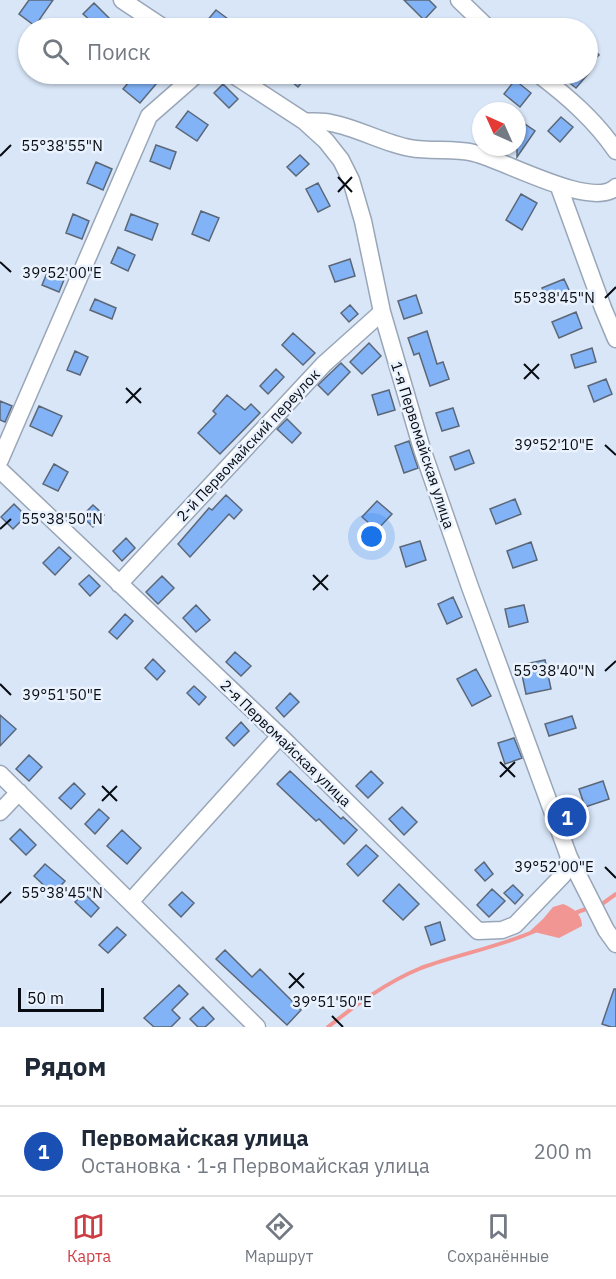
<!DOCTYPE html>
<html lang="ru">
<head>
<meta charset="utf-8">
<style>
	:root { --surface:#fff; --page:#f2f2f3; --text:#1f2937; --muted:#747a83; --line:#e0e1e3; --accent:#cd3d44 }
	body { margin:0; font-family:"IBM Plex Sans",sans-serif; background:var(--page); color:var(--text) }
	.compass { position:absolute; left:472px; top:102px; width:54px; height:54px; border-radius:50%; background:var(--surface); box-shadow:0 2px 4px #0004; rotate:315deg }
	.scale { position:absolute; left:18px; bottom:15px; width:86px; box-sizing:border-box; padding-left:6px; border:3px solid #080c12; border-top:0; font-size:16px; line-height:21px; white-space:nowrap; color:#080c12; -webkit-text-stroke:4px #eaf2fe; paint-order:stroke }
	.you { position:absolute; left:372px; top:537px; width:21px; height:21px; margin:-15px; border:4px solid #fff; border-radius:50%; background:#1a73e8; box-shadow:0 0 0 9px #1a73e833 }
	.badge { display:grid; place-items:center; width:39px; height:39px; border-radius:50%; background:var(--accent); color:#fff; font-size:20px; font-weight:700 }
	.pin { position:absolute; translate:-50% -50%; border:3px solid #fff; box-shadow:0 2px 6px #0006 }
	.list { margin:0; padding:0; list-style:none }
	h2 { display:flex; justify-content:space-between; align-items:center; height:78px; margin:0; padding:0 24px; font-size:26px }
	h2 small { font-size:20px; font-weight:400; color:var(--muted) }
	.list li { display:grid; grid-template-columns:39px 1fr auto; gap:18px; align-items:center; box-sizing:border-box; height:90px; padding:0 24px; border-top:2px solid var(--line) }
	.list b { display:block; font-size:22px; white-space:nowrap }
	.list p { margin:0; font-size:20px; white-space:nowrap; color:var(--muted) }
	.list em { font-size:20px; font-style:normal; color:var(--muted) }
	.icon { flex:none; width:33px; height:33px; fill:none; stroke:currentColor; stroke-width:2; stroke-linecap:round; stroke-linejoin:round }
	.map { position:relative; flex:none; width:616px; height:1027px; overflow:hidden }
	.search { position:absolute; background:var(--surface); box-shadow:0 2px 4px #0004; left:18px; right:18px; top:18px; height:66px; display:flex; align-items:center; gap:15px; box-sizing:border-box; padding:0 21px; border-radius:33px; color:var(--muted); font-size:22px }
	.sheet { height:168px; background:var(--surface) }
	nav { display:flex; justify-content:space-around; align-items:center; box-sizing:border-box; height:84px; border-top:2px solid var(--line); background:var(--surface); font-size:16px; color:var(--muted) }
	nav a { display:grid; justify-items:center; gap:3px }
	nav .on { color:var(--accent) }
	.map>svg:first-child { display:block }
</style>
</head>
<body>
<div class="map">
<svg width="616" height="1027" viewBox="0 0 616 1027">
	<rect width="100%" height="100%" fill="#d8e6f8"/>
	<path fill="#f29693" d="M563 904C573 908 582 914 582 926L559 938 530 931 543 919 553 907Z"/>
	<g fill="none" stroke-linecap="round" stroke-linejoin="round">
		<path stroke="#f29693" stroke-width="4" d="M602 904 616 894
			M572 914 586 909
			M328 1027C357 1004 387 982 421 968 459 954 499 947 535 931"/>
	</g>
	<path fill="#83b3f7" stroke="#5b6777" stroke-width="1.5" d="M29 0H53L35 26 19 14Z
		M404 0H429L436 7 424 20Z
		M94 3 109 18 99 28 83 14Z
		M216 10 240 28H201Z
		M588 43 599 55 588 66Z
		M136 74H144L156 84 140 103 123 89Z
		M282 74H309L298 87Z
		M571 74H588L576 88 566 80Z
		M515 80 531 93 520 107 504 94Z
		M223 84 238 99 229 108 214 93Z
		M188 111 208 125 197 141 176 127Z
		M561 117 573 127 560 142 548 131Z
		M525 124 535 131 517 157V136Z
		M156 145 176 152 170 169 150 161Z
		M300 155 309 164 296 176 287 167Z
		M96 162 112 169 103 190 87 183Z
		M318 183 330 206 318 212 306 189Z
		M521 194 537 203 522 230 506 220Z
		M201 211 219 218 209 241 192 234Z
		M73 214 89 221 82 239 66 233Z
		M131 214 158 224 152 240 125 230Z
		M118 247 135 255 128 271 111 263Z
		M350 259 355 276 335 282 329 266Z
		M49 268 66 275 59 292 42 285Z
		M564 279 570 292 547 301 542 288Z
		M416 295 422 313 404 319 398 301Z
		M95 299 116 308 112 319 90 310Z
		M350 305 358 314 349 322 341 313Z
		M576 312 582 328 559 338 552 322Z
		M427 331 437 364 443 362 449 379 430 386 419 353 414 355 408 338Z
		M293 333 315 353 303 365 282 345Z
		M369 343 381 356 362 374 350 362Z
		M592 348 596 362 575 368 571 355Z
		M75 351 88 357 80 375 67 370Z
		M341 363 350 372 328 395 318 385Z
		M276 369 284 377 268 394 260 386Z
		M606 379 612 394 594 402 588 386Z
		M389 390 395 410 378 415 372 395Z
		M227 395 245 410 251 404 260 413 220 454 198 433 216 414 213 411Z
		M0 401 12 406 5 422 0 420Z
		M39 406 62 416 52 436 30 426Z
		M453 408 459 426 442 431 436 413Z
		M287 419 301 433 292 443 277 429Z
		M409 441 418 468 404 473 395 446Z
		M469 450 474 463 455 470 450 457Z
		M54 464 68 472 58 491 43 484Z
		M226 495 242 510 234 519 229 514 190 557 178 544 209 508 212 510Z
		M515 499 521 514 496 524 490 509Z
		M377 501 392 514 377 530 362 517Z
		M14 504 26 516 13 529 1 517Z
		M93 505 104 515 93 527 82 516Z
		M126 538 135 548 122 561 113 551Z
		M420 541 426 560 406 567 400 547Z
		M531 542 537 560 513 568 507 551Z
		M59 547 71 558 55 575 43 563Z
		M89 575 100 586 90 596 79 584Z
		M162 576 174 588 158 604 146 592Z
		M453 597 462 617 447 624 438 604Z
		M196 605 210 620 196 632 183 618Z
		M524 605 528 622 509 627 505 609Z
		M125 614 133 621 117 639 109 632Z
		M235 652 251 666 241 676 226 662Z
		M153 659 165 671 157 680 145 668Z
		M545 660 551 689 526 694 520 665Z
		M476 669 491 696 472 706 457 679Z
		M194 686 206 697 199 705 187 693Z
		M290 693 299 702 284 717 276 708Z
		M0 715 16 729 0 746Z
		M572 716 576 728 549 736 545 724Z
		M241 722 249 731 234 746 226 738Z
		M514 738 522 758 505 764 498 743Z
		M29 755 42 767 29 781 16 769Z
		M290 771 341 819 343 817 357 830 344 844 319 819 316 821 277 784Z
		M371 771 383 783 368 798 356 786Z
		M603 781 609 799 585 807 579 789Z
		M74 783 85 794 71 809 59 798Z
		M402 807 417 822 404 835 389 819Z
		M99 809 109 818 95 834 85 824Z
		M20 829 36 845 26 855 10 839Z
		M122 830 141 848 127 864 107 846Z
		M366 845 378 856 358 876 347 864Z
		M484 862 493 874 485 881 475 870Z
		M45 864 65 881 53 894 34 876Z
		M399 884 419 904 403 920 383 901Z
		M513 885 523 895 515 904 504 893Z
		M492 889 505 901 489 917 477 905Z
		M182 892 194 903 181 917 169 905Z
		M84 893 99 908 91 917 75 902Z
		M440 922 445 940 431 945 425 927Z
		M117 927 126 935 108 953 99 945Z
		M225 950 252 977 260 969 301 1010 287 1025 216 959Z
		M179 985 188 994 172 1010 180 1018 171 1027H154L144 1018Z
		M614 989H616V1027H611L602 1024Z
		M203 1007 214 1019 205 1027H198L190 1019Z"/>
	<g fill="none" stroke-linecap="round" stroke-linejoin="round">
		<g stroke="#99a6b8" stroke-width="19">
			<path id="minor" d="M122 0 164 28
				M459 0 488 28
				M232 74 304 121 326 141 341 160 351 180 363 221 382 312 422 449 470 587 569 857 606 930 616 944
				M538 74C567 96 595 120 616 151
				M304 121C313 122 323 121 331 123 358 128 383 143 410 148 431 152 453 148 474 153 504 160 592 210 616 187
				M559 187 603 308 616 339
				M0 460 149 116 197 74
				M0 470 280 736 478 931 502 930 515 925 563 875 569 857
				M119 584 324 364 382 312
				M0 774 257 1027
				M0 812 19 792
				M131 901 280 736"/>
		</g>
		<use href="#minor" stroke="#fff" stroke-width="16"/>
	</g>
	<path fill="none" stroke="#080c12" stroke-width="2" d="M0 156 11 145M338 177 352 192M338 192 352 177M0 262 11 272M605 298 616 287M524 364 539 379M524 379 539 364M126 388 141 403M126 403 141 388M605 445 616 455M0 529 11 519M313 575 328 590M313 590 328 575M605 671 616 661M0 684 11 695M500 762 515 777M500 777 515 762M102 786 117 801M102 801 117 786M605 867 616 878M0 903 11 892M289 973 304 988M289 988 304 973M332 1016 343 1027"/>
	<g text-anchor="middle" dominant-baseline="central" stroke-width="5" stroke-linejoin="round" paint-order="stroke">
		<g font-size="15" fill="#080c12" stroke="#eaf2fe">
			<text transform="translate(248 445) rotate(-47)">2-й Первомайский переулок</text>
			<text transform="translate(423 445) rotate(72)">1-я Первомайская улица</text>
			<text transform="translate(286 743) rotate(44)">2-я Первомайская улица</text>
		</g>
	</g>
	<g font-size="15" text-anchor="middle" fill="#080c12" stroke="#eaf2fe" stroke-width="5" stroke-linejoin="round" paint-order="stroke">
		<text x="62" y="151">55°38'55"N</text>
		<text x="62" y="278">39°52'00"E</text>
		<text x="554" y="303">55°38'45"N</text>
		<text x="554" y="450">39°52'10"E</text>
		<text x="62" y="524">55°38'50"N</text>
		<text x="554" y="676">55°38'40"N</text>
		<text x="62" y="700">39°51'50"E</text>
		<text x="554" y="872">39°52'00"E</text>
		<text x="62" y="898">55°38'45"N</text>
		<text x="332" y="1007">39°51'50"E</text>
	</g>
</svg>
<svg class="compass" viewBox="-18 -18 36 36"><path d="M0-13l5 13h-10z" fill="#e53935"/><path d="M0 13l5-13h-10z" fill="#747a83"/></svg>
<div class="scale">50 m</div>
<div class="you"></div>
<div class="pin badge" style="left:567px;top:817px;background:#1a4fb4">1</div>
<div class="search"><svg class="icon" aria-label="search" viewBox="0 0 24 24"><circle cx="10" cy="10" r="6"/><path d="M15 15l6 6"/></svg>Поиск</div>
</div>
<section class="sheet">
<h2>Рядом<small></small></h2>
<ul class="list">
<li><span class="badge" style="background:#1a4fb4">1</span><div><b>Первомайская улица</b><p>Остановка · 1-я Первомайская улица</p></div><em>200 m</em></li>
</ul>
</section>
<nav>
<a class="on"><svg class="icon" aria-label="map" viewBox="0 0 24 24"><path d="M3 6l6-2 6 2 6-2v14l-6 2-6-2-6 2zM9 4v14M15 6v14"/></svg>Карта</a>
<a><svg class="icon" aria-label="directions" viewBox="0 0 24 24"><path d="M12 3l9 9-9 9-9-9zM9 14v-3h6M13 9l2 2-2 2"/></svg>Маршрут</a>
<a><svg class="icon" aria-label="saved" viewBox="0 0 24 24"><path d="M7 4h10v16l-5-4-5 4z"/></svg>Сохранённые</a>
</nav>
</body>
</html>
